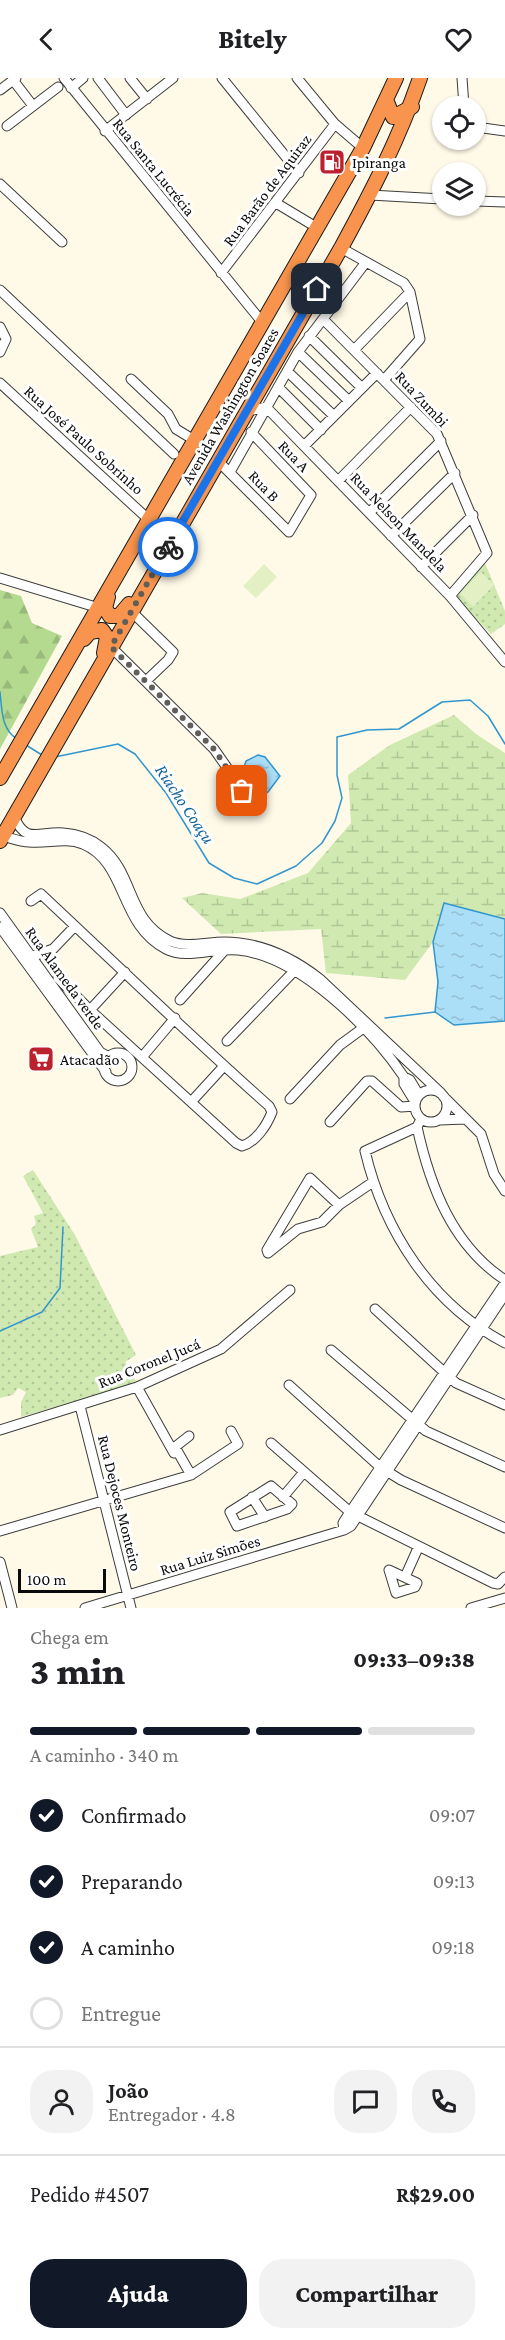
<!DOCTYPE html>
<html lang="pt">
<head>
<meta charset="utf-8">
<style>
	body { margin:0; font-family:"Crimson Pro",serif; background:#f2f2f2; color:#202124; height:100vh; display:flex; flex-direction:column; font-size:22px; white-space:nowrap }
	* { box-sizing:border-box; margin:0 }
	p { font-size:20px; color:#757577 }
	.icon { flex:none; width:33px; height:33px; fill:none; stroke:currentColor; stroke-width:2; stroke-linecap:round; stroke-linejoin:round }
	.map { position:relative; height:1530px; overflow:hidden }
	.side { display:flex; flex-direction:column; background:#fff; flex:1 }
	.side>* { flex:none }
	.buttons { position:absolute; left:432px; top:18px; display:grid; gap:12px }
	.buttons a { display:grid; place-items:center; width:54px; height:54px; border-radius:50%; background:#fff; box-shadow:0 2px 4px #0004; font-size:30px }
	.scale { position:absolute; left:18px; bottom:15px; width:88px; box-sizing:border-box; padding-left:6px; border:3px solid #0a0a0a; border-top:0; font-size:16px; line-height:21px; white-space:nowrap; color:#0a0a0a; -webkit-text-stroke:4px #fff; paint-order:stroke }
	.pin { position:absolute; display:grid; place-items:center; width:51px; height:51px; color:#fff; margin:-26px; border-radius:12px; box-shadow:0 3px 9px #0006 }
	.courier { position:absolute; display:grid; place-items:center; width:60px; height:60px; margin:-30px; border:4px solid #1a73e8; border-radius:50%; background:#fff; color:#222; box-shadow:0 2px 8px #0007 }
	.summary em { font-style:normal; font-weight:800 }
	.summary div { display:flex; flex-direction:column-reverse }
	.summary { display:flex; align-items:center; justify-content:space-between; height:102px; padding:0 30px }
	h1 { font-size:39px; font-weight:800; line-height:45px }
	.bar { display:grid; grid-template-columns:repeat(4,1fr); gap:9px 6px; align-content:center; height:72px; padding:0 30px }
	.bar i { height:8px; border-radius:4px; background:#e0e0e0 }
	.bar .selected { background:#111827 }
	.bar p { grid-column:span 4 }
	.line { display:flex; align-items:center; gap:15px; padding:0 30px; border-top:2px solid #e0e0e0 }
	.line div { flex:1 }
	.round { display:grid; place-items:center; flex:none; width:63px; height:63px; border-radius:24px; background:#f2f2f2 }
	ol { padding:0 30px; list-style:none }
	li { display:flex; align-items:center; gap:18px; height:66px }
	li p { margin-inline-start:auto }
	li .icon { padding:6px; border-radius:50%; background:#111827; color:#fff; stroke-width:4 }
	li:last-child { color:#757577 }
	li i { width:33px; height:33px; border:3px solid #e0e0e0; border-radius:50% }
	.button { display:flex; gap:12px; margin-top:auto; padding:12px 30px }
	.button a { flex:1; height:69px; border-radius:24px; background:#111827; color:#fff; font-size:24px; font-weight:800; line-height:69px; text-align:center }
	.button a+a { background:#f2f2f2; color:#202124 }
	header { display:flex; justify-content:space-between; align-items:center; height:78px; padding:0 30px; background:#fff; font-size:27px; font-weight:800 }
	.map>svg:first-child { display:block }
</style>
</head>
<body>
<header><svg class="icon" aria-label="back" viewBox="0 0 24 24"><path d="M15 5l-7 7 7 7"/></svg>Bitely<svg class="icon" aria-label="heart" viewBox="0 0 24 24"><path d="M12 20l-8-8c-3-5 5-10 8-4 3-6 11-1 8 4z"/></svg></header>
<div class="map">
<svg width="505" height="1530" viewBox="0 0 505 1530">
	<defs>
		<pattern id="grass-dots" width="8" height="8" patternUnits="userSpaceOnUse" patternTransform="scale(1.5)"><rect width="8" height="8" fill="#d0e9b1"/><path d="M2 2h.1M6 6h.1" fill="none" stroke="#b1c697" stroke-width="1.8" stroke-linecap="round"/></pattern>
		<pattern id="forest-firs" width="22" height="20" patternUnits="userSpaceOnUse" patternTransform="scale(1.5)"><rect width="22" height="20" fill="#b4da90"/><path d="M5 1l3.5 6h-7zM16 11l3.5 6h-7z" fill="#99ba7b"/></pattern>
		<pattern id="wetland-marsh" width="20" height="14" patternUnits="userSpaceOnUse" patternTransform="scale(1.5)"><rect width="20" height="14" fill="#d0e9b1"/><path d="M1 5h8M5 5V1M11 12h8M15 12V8" fill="none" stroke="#b1c697"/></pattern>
		<pattern id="water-ripples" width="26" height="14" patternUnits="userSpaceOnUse" patternTransform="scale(1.5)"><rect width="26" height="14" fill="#abdef7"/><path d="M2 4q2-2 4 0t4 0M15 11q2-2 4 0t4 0" fill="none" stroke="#92bdd2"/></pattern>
	</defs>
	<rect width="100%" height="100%" fill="#fff9e7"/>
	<!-- grass -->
	<path fill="url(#grass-dots)" d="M485 485 505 533V546L491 556 454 518Z
		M33 1092 75 1157 136 1277 125 1284 137 1305 21 1339V1324L26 1314 18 1310 13 1317 0 1320V1178L38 1169 31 1151 36 1146 34 1138 43 1135 23 1098Z"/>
	<!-- forest -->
	<path fill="url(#forest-firs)" d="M0 512 21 518 32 545 62 558 0 671Z"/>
	<!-- wetland -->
	<path fill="url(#wetland-marsh)" d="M454 637 476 656 505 675V841L444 825 433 864 405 902 326 895 321 851 221 856 182 820 202 815 240 821 308 795 351 745 348 697 390 667Z"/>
	<!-- pitch -->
	<path fill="#e2f0c3" d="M264 486 277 499 256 520 243 508Z
		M481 494 494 507 473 529 460 515Z"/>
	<!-- water -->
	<path fill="url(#water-ripples)" stroke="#3196cf" stroke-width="1.5" d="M258 677 265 679 280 698 268 714 260 719 243 692 246 683Z
		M444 825 505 841V943L454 947 435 934 438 904 433 864Z"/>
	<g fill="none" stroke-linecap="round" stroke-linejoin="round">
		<!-- stream -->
		<path stroke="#3196cf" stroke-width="1.5" d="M0 614C2 631 1 651 17 661
			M26 667 42 677
			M55 679 118 666 135 676 166 715 209 785 234 800 257 806 296 788 322 765 335 743 342 720 337 697V659L367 652 399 651 442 624 470 622 488 638 505 666
			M385 940 435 934
			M0 1253 42 1234 60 1210 63 1149"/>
		<defs>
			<path id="minor" d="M64 0 262 244
				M98 0 126 37
				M130 0 147 21
				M222 0 299 95
				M297 0 335 46 363 70
				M462 0 464 28
				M13 2 33 28
				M71 10 83 0
				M0 12 16 0
				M7 48 58 9
				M476 49 505 53
				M105 53 173 0
				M0 106 62 164
				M370 117 442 121
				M476 123 505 124
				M276 125 316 149
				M341 170 404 205 410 214 420 261 384 302
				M221 195 335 46
				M0 212 174 376
				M323 241 437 356 487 475 450 518
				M0 249 6 261 0 274
				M309 258 362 310
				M354 272 410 214
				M298 274 349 323
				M287 293 334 338
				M131 301 168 336 176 351 194 362
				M0 305 148 441
				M278 309 321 352
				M249 328 253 332 266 329 450 518 505 584
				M304 368 377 295
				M218 383 289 454 311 417 251 354
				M230 394 298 274 366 184
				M338 403 411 329
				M369 435 441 363
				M391 458 455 395
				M421 489 473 437
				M0 500 99 530
				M131 533 173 574 168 582 146 603
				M111 569 214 671 256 731
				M14 738C25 767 40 753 63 755 77 756 91 761 101 769 135 795 126 842 170 863 186 870 207 864 224 864 260 864 292 879 320 901L441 1015
				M3 758C11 760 20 764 29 764 48 766 64 759 83 766 128 785 118 846 166 871 187 882 215 869 238 872 299 878 371 950 404 999V1006L415 1024
				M31 823 41 816C117 887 191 959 269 1028L272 1034C267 1047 256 1064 242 1068L236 1065 90 932 125 894
				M0 835 100 974 109 979
				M0 849 106 994
				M28 880 53 871 75 848
				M58 900 90 932
				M180 922 223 874 225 869
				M227 963 298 889
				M104 989a14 14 0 1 1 28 0a14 14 0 1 1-28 0Z
				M143 978 175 940
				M404 999 410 1002 419 1017
				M415 1028a16 16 0 1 1 32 0a16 16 0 1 1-32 0Z
				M443 1018 481 1056 494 1096 505 1113
				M290 1021 340 967 366 948
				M192 1023 224 988
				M421 1041 417 1049C430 1108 452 1167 505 1202
				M440 1042 465 1041
				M330 1044 367 1003H372L401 1029 415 1028
				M417 1049 365 1073C384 1153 431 1226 505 1265
				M339 1127 310 1100 267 1172 268 1175 298 1151 322 1144 339 1127 373 1104
				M375 1231 456 1305 505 1327
				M331 1272 426 1353 505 1389
				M289 1307 380 1389 401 1402 505 1450
				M137 1309 174 1375
				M80 1328 131 1530
				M0 1352 137 1309 221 1271 290 1212
				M189 1358 175 1369 191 1397 238 1366 231 1353
				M271 1365 350 1434 493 1505 498 1506 505 1499
				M271 1408 292 1426 287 1431 237 1448 230 1434Z
				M252 1419 265 1439
				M283 1419 304 1394
				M344 1452 343 1445 350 1434 505 1205
				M0 1453 191 1397
				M0 1484 12 1530
				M389 1492 417 1505 415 1509 396 1515Z
				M405 1499 418 1470
				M85 1530 344 1452 351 1448 505 1216
				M471 1530 505 1520"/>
			<path id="highway" d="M387 24 393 39 412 29
				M108 519 105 530 110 538H119L129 526
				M84 561 90 554 102 552 107 559 104 575
				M0 700 363 70 396 0
				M0 763 341 170C372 113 399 61 420 0"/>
		</defs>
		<!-- minor casing -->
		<use href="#minor" stroke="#3d3d3d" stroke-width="11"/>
		<!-- highway casing -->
		<use href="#highway" stroke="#1b1b1b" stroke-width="16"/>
		<!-- minor -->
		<use href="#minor" stroke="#fff" stroke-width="9"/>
		<!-- highway -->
		<use href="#highway" stroke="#f8944d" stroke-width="14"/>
	</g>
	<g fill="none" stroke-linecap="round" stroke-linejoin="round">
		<!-- done -->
		<path stroke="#605e57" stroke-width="6" stroke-dasharray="0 10.8" d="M168 469 111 569 214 671 242 713"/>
		<!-- route -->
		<path stroke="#1a73e8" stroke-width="8" d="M168 469 317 211"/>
	</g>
	<!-- icons -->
	<defs>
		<symbol id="fuel-square" viewBox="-11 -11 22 22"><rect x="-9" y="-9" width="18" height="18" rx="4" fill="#bc212e" stroke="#fff"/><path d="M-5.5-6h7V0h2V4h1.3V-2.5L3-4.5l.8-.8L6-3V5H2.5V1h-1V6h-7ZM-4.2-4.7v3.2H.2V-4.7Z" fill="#fff"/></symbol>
		<symbol id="supermarket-square" viewBox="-11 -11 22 22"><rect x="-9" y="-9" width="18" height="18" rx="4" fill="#bc212e" stroke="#fff"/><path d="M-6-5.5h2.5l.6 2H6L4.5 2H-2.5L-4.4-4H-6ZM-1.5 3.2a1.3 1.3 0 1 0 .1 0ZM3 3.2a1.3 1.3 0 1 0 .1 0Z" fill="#fff"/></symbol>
	</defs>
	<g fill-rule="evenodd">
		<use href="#fuel-square" x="317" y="69" width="30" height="30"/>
		<use href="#supermarket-square" x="26" y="966" width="30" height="30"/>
	</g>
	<g text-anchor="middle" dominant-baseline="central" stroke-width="6" stroke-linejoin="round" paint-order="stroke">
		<!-- poi labels -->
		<g font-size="16" fill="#0a0a0a" stroke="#fff" text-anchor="start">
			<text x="352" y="84">Ipiranga</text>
			<text x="60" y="981">Atacadão</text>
		</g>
		<!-- street labels -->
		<g font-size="16" fill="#0a0a0a" stroke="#fff">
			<text transform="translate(154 89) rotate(51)">Rua Santa Lucrécia</text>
			<text transform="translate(267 112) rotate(-53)">Rua Barão de Aquiraz</text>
			<text transform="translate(422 321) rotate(47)">Rua Zumbi</text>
			<text transform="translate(230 328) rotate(-60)">Avenida Washington Soares</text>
			<text transform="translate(84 362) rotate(42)">Rua José Paulo Sobrinho</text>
			<text transform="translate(294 378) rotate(46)">Rua A</text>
			<text transform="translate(264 408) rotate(46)">Rua B</text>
			<text transform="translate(399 444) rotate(46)">Rua Nelson Mandela</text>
			<text transform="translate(65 900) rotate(54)">Rua Alameda verde</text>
			<text transform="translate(149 1285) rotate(-22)">Rua Coronel Jucá</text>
			<text transform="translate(120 1425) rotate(76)">Rua Dejoces Monteiro</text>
			<text transform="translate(210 1477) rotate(-17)">Rua Luiz Simões</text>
		</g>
		<!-- water labels -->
		<g font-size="18" font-style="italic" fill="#13669d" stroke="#fff">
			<text transform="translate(185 726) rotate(56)">Riacho Coaçu</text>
		</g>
	</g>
</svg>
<div class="buttons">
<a><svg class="icon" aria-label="locate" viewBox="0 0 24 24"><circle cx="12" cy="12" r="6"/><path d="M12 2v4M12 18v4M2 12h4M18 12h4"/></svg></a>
<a><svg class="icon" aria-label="layers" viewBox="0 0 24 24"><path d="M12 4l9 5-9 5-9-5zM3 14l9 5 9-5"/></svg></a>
</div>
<div class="scale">100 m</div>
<div class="pin" style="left:242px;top:713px;background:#ea580c"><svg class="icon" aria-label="bag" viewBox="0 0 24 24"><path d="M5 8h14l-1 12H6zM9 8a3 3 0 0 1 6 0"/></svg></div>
<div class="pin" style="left:317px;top:211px;background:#1f2937"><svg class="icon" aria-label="home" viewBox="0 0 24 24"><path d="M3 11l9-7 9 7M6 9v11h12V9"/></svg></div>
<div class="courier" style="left:168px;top:469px"><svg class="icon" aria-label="bike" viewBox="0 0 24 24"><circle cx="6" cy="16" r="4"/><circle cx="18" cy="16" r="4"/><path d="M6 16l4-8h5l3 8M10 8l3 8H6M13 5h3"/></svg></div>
</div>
<section class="side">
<div class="summary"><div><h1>3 min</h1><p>Chega em</p></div><em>09:33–09:38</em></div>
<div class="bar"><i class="selected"></i><i class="selected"></i><i class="selected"></i><i></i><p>A caminho · 340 m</p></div>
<ol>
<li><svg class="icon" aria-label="check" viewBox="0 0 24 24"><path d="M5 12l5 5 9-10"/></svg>Confirmado<p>09:07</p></li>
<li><svg class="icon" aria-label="check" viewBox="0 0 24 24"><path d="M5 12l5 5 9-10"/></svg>Preparando<p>09:13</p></li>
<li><svg class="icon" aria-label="check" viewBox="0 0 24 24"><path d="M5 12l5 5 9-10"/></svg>A caminho<p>09:18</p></li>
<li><i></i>Entregue</li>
</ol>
<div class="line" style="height:108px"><a class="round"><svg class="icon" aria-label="person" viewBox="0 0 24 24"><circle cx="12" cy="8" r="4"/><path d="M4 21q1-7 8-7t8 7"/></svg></a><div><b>João</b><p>Entregador · 4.8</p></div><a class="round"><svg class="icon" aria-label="chat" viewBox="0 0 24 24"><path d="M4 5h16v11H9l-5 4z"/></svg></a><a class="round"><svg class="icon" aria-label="phone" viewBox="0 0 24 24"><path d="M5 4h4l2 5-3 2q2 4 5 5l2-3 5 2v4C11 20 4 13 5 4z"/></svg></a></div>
<div class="line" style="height:78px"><div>Pedido #4507</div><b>R$29.00</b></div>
<div class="button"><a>Ajuda</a><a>Compartilhar</a></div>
</section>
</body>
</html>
